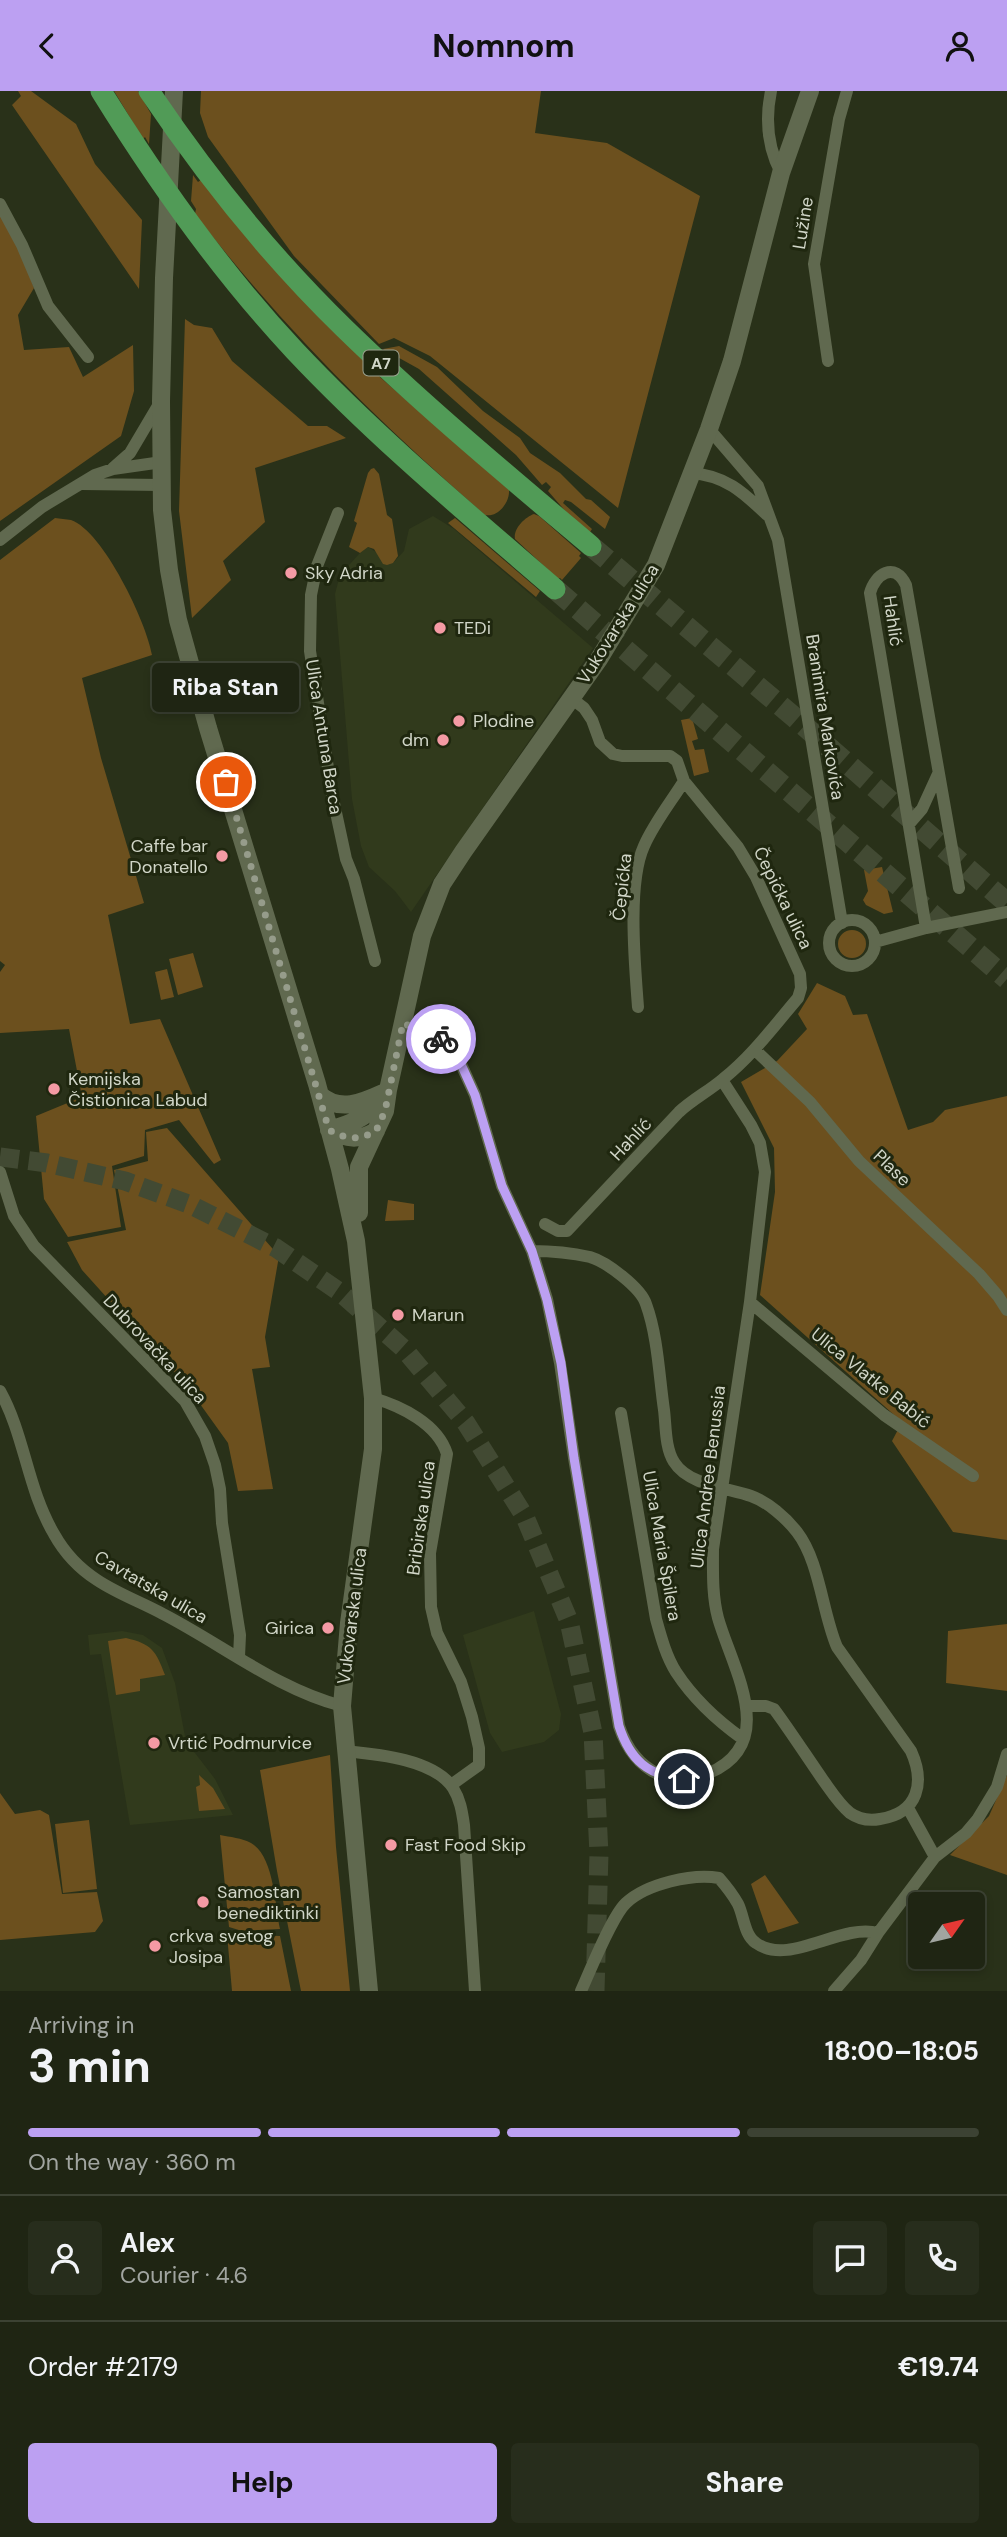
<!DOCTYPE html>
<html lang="en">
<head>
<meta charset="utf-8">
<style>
	body { margin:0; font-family:"DM Sans",sans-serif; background:#272d1c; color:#f1f3f6; height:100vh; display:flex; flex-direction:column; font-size:26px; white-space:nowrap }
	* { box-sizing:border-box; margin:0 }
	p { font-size:23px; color:#a1a5a0 }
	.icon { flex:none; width:38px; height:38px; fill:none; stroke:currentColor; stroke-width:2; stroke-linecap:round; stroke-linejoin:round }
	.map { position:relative; height:1900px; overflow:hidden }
	.panel { display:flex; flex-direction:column; background:#1f2513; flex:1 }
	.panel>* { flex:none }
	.needle { width:46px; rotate:56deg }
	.controls { position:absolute; left:908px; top:1801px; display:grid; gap:14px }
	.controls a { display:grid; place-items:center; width:77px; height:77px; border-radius:7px; background:#1f2513; box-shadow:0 4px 10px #0003,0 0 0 2px #3c4233; font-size:35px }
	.pin { position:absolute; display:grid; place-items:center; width:60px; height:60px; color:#fff; margin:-30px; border:4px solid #fff; border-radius:50%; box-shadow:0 2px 7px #0007 }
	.courier { position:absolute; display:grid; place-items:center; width:70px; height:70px; margin:-35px; border:5px solid #bca0f2; border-radius:50%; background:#fff; color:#222; box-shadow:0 2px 9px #0007 }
	.bubble { position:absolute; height:49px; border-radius:7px; background:#1f2513; box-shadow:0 4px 10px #0003,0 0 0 2px #3c4233; font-size:23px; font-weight:700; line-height:49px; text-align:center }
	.overview em { font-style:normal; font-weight:700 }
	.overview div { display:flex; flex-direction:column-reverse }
	.overview { display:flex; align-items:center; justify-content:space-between; height:119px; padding:0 28px }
	h1 { font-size:46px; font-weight:700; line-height:52px }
	.bar { display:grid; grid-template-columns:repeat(4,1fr); gap:10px 7px; align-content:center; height:84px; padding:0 28px }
	.bar i { height:9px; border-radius:5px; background:#3c4233 }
	.bar .selected { background:#bca0f2 }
	.bar p { grid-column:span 4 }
	.line { display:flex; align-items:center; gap:18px; padding:0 28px; border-top:2px solid #3c4233 }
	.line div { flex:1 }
	.round { display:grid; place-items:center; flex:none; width:74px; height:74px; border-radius:7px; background:#272d1c }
	.button { display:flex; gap:14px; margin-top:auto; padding:14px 28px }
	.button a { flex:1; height:80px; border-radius:7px; background:#bca0f2; color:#111; font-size:28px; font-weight:700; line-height:80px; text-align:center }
	.button a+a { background:#272d1c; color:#f1f3f6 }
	header { display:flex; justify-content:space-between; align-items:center; height:91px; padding:0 28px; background:#bca0f2; color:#111; font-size:32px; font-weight:700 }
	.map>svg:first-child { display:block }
</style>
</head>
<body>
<header><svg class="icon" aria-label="back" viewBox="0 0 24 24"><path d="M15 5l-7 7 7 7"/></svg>Nomnom<svg class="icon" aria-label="person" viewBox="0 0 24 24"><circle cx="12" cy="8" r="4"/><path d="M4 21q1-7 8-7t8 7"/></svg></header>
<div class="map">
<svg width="1007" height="1900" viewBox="0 0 1007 1900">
	<rect width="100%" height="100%" fill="#293119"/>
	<!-- built -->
	<path fill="#313a1c" d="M433 425 454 438 593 557 411 821 395 800 369 776 361 755 352 708 335 503 340 484 360 462 368 456 393 472 404 460 409 438Z
		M534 1520 561 1623 559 1639 544 1651 502 1661 490 1642 463 1544Z
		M122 1540 143 1544 162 1557 175 1592 187 1656 195 1662 215 1688 233 1724 130 1734 101 1563 90 1564 88 1544Z"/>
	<!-- green -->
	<path fill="#6c501e" d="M18 0H31L76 33 95 73 142 129 139 198 12 14 21 5Z
		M114 0H138L151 23 149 53 145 46 143 48Z
		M201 0H541L535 42 607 52 700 105 618 417 430 265 394 247 379 253 294 165 208 46 200 22Z
		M193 84 198 91 202 88 350 256 381 287 509 399C510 411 498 427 485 424 379 332 280 234 195 123L196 118 191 110Z
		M0 121 19 155 34 197 18 224 24 259 69 256 83 286 133 254 134 300 121 345 0 430Z
		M185 228 194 234 212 237 232 270 308 335H327L346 347 255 377 265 431 223 470 231 489 192 527 179 420Z
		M399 255 437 276 483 320 520 347 530 362 560 382 586 408 591 409 610 426 605 438 571 411 565 409 563 412 592 438 590 441 567 422 548 400 551 396 546 391 542 394 516 364 419 278 383 258Z
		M374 377 379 383 387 424 392 428 398 465 393 472 387 474 383 473 374 458 368 456 360 462 349 456 357 432 354 430 368 382 371 378Z
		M534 423 539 425 581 462 579 465 581 467 562 489 560 487 558 488 515 448C513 438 525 426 534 423Z
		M55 427C60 428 66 428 71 429 103 440 147 532 152 564L82 587 101 667 144 812 108 824 130 933 160 928 221 1069 214 1073 179 1029 145 1039 144 1065 112 1075 121 1136 68 1146 44 1108 36 1025 82 1006 69 938 0 942V881L5 874 0 870V469Z
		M455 427 540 500 536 506 448 432Z
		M692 627 698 648 692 650 695 659 704 658 709 681 694 685 681 629Z
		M882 776 893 821 884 823 866 814 863 809 868 800 864 779Z
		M838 853a14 14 0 1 1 28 0a14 14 0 1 1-28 0Z
		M193 862 203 896 178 904 169 868Z
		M167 878 174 906 161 909 155 881Z
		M817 892 845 905 853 924 867 923 908 1039 933 1031 945 1019 1007 1005V1449L953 1441 892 1350 902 1331 760 1204 775 1101 774 1057 741 991 777 970 807 938 798 923Z
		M167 1037 279 1165 265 1246 270 1276 252 1278 273 1398 238 1400 228 1352 190 1299 82 1179 67 1151 126 1139 114 1079 148 1070 146 1041Z
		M388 1109 414 1113V1129L385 1130Z
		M1007 1533V1600L946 1592 948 1540Z
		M126 1547C152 1553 156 1560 165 1584L140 1588V1600L116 1604 108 1550Z
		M330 1664 336 1756 350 1900H301L277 1780 260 1679Z
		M199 1684 213 1697 225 1718 199 1720 196 1696 200 1694Z
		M1007 1684V1784L950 1764 989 1725Z
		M0 1702 15 1723 40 1719 49 1724 62 1803 97 1801 103 1830 95 1841 0 1849Z
		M89 1729 97 1798 63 1802 55 1733Z
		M220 1744C230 1746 242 1747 251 1752 274 1765 275 1814 280 1838L242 1840 229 1836Z
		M765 1784 799 1832 768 1842 751 1793Z
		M227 1843 280 1845 291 1900H232Z"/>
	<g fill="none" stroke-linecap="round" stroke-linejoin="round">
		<!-- primary-tunnel -->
		<path stroke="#424a33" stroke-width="19" stroke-dasharray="19 10" stroke-linecap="butt" d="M0 1066 47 1072 125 1090 191 1114 276 1157 341 1202 404 1258 466 1332 525 1426 569 1530 593 1642 599 1763 595 1900"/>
		<!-- highway-tunnel -->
		<path stroke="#424a33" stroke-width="21" stroke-dasharray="21 10" stroke-linecap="butt" d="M591 455 794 626 1007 812
			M555 498 1007 888"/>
		<!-- street -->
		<path stroke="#60694f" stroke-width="12" d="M771 0C765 29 767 55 781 82
			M0 113 22 154 48 215 88 266
			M828 270 814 173 839 28 847 0
			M709 338 758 395 778 449 842 832
			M113 377 130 362 159 313
			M690 382C725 384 743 401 767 424
			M82 393 162 394
			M338 422 317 475 311 504 310 560 332 703 346 768 354 788 375 870
			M0 449 42 416 95 384 113 378 162 371
			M909 733 922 718 938 683
			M829 852a23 23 0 1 1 46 0a23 23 0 1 1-46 0Z
			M926 837 870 502C875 483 895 470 906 494L959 797
			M875 851 926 837 1007 821
			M638 916C635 875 627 792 644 755 654 732 671 711 684 690
			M403 932 440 947 453 959 460 971 475 1004 502 1095 532 1160 547 1208 560 1272 574 1367 619 1635C626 1656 637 1673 658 1683 675 1690 692 1689 709 1682 780 1652 732 1577 718 1527 712 1504 713 1481 713 1458L750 1211 765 1081 760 1052 751 1034 722 989
			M755 959 810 1011 859 1070 979 1183 998 1205 1007 1219
			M0 1081 14 1125 34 1155 185 1310 205 1345 215 1374 220 1398 222 1432 240 1544 239 1566
			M545 1133 558 1140H567L679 1021C693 1008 709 1000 723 988 752 965 774 935 798 907L801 897 800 883 756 786 738 756 684 690 677 670 670 665H622L613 663 600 651 592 629 584 617 571 607
			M532 1160C551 1160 572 1162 590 1166 607 1171 641 1197 646 1213 658 1246 659 1285 664 1319 666 1335 665 1357 674 1371 688 1394 728 1397 751 1405 768 1411 786 1427 797 1441 820 1471 822 1521 837 1556L911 1660C925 1691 919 1722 880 1728 869 1730 860 1729 850 1722 839 1713 831 1700 823 1689 807 1666 791 1641 774 1618L766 1615H748
			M750 1211 884 1324 973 1385
			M0 1300C25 1345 27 1397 54 1443 64 1461 80 1478 97 1489 118 1503 141 1511 163 1523 223 1554 277 1598 342 1615
			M373 1307C401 1315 438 1333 447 1363L430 1462 431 1516 437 1542 461 1591 472 1626 479 1657V1674L451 1694
			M621 1322 656 1528C661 1546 666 1565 676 1581 693 1607 719 1631 743 1648
			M345 1660C376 1663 434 1668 453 1697 460 1708 462 1720 464 1734L475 1900
			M908 1717 935 1766
			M581 1900C590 1880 612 1825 626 1812 646 1793 693 1782 719 1787 726 1795 733 1804 738 1813 744 1825 744 1844 756 1852 789 1876 840 1832 878 1842
			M834 1900 861 1869 878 1842 935 1766 966 1742 977 1729 997 1696 1007 1663"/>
		<!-- secondary -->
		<path stroke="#60694f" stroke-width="18" d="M174 0 164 187 161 310 162 419 169 479 178 529 208 637 317 993 340 1078 356 1150 373 1307V1358L349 1532 342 1615 369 1900
			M320 1004C340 1022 363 1011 385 1001
			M329 1039C354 1032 371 1025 386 1002
			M329 1039C347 1048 358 1050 376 1040
			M359 1122V1076L385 1020 388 999 422 845 442 793 463 761 599 568 656 474 709 338 732 270 781 82 810 0"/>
		<!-- highway -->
		<path stroke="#519b57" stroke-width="21" d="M101 0C158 92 221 181 295 260 376 346 466 421 555 498
			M149 0C206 85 271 166 344 237 423 314 507 384 591 455"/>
	</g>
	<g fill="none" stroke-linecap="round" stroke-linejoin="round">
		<!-- done -->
		<path stroke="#969c8b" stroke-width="7" stroke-dasharray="0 12.6" d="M226 691 329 1039C346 1048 358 1050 376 1040L385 1020 403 932 441 948"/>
		<!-- route -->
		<path stroke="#bca0f2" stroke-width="9" d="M441 948 453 959 460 971 475 1004 502 1095 532 1160 547 1209 561 1272 574 1367 619 1635C630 1669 648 1685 684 1688"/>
	</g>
	<!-- markers -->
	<g fill="#f49aa4" stroke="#1f270f" stroke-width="2.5">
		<circle cx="291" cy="482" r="7"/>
		<circle cx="440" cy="537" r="7"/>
		<circle cx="459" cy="630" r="7"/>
		<circle cx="443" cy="649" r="7"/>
		<circle cx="222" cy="765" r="7"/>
		<circle cx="54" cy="998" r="7"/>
		<circle cx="398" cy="1224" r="7"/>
		<circle cx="328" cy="1537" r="7"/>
		<circle cx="154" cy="1652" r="7"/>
		<circle cx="391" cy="1754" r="7"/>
		<circle cx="203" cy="1811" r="7"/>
		<circle cx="155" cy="1855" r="7"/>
	</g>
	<g text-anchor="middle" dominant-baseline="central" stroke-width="6" stroke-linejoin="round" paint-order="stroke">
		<!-- shield labels -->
		<rect fill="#1f270f" stroke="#9ca290" stroke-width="2" x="363.5" y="259.5" width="35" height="25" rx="5"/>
		<g font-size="16" font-weight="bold" fill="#d1d6c8">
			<text x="381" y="272">A7</text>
		</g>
		<!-- street labels -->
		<g font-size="18" fill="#d1d6c8" stroke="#1f270f">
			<text transform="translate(803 132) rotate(-81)">Lužine</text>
			<text transform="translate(893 530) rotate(82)">Hahlić</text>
			<text transform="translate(618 533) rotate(-58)">Vukovarska ulica</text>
			<text transform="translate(825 626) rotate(81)">Branimira Markovića</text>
			<text transform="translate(324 646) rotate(81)">Ulica Antuna Barca</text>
			<text transform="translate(622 796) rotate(-84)">Čepićka</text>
			<text transform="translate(783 807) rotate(64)">Čepićka ulica</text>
			<text transform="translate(631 1048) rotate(-47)">Hahlić</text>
			<text transform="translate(892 1077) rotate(44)">Plase</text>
			<text transform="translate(155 1258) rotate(47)">Dubrovačka ulica</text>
			<text transform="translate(871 1287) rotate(39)">Ulica Vlatke Babić</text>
			<text transform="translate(708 1386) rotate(-83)">Ulica Andree Benussia</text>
			<text transform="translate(421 1427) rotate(-82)">Bribirska ulica</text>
			<text transform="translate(662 1455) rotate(80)">Ulica Maria Špilera</text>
			<text transform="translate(151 1496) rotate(30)">Cavtatska ulica</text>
			<text transform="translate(352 1525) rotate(-83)">Vukovarska ulica</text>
		</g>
		<!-- poi labels -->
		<g font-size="18" fill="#d1d6c8" stroke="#1f270f" text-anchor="start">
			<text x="305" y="482">Sky Adria</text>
			<text x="454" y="537">TEDi</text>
			<text x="473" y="630">Plodine</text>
			<text x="429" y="649" text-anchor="end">dm</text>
			<text x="208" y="755" text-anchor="end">Caffe bar<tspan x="208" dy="21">Donatello</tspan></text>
			<text x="68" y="988">Kemijska<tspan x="68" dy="21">Čistionica Labud</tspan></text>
			<text x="412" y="1224">Marun</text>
			<text x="314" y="1537" text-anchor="end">Girica</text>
			<text x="168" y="1652">Vrtić Podmurvice</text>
			<text x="405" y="1754">Fast Food Skip</text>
			<text x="217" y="1801">Samostan<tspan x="217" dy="21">benediktinki</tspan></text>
			<text x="169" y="1845">crkva svetog<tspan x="169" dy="21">Josipa</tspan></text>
		</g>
	</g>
</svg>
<div class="controls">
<a><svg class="needle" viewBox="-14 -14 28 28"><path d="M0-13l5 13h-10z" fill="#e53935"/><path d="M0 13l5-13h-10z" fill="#a1a5a0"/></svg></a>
</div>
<div class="pin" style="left:226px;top:691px;background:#ea580c"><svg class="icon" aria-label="bag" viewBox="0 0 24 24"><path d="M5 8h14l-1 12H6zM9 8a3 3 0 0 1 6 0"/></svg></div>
<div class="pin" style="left:684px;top:1688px;background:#1f2937"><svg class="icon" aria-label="home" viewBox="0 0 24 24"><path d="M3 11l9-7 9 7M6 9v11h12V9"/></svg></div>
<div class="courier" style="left:441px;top:948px"><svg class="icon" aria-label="bike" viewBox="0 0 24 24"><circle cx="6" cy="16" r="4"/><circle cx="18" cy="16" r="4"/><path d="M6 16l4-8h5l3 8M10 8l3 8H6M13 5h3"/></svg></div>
<div class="bubble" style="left:152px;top:572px;width:147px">Riba Stan</div>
</div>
<section class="panel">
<div class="overview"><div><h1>3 min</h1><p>Arriving in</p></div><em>18:00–18:05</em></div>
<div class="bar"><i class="selected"></i><i class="selected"></i><i class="selected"></i><i></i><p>On the way · 360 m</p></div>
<div class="line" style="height:126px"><a class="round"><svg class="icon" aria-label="person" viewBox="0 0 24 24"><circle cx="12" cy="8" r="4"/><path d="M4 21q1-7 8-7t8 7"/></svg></a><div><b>Alex</b><p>Courier · 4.6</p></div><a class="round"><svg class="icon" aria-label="chat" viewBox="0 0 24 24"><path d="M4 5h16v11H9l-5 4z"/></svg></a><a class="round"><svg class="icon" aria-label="phone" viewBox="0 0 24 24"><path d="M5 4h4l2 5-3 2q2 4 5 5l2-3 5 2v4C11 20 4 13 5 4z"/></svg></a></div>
<div class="line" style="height:91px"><div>Order #2179</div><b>€19.74</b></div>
<div class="button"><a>Help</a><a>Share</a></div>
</section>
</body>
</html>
